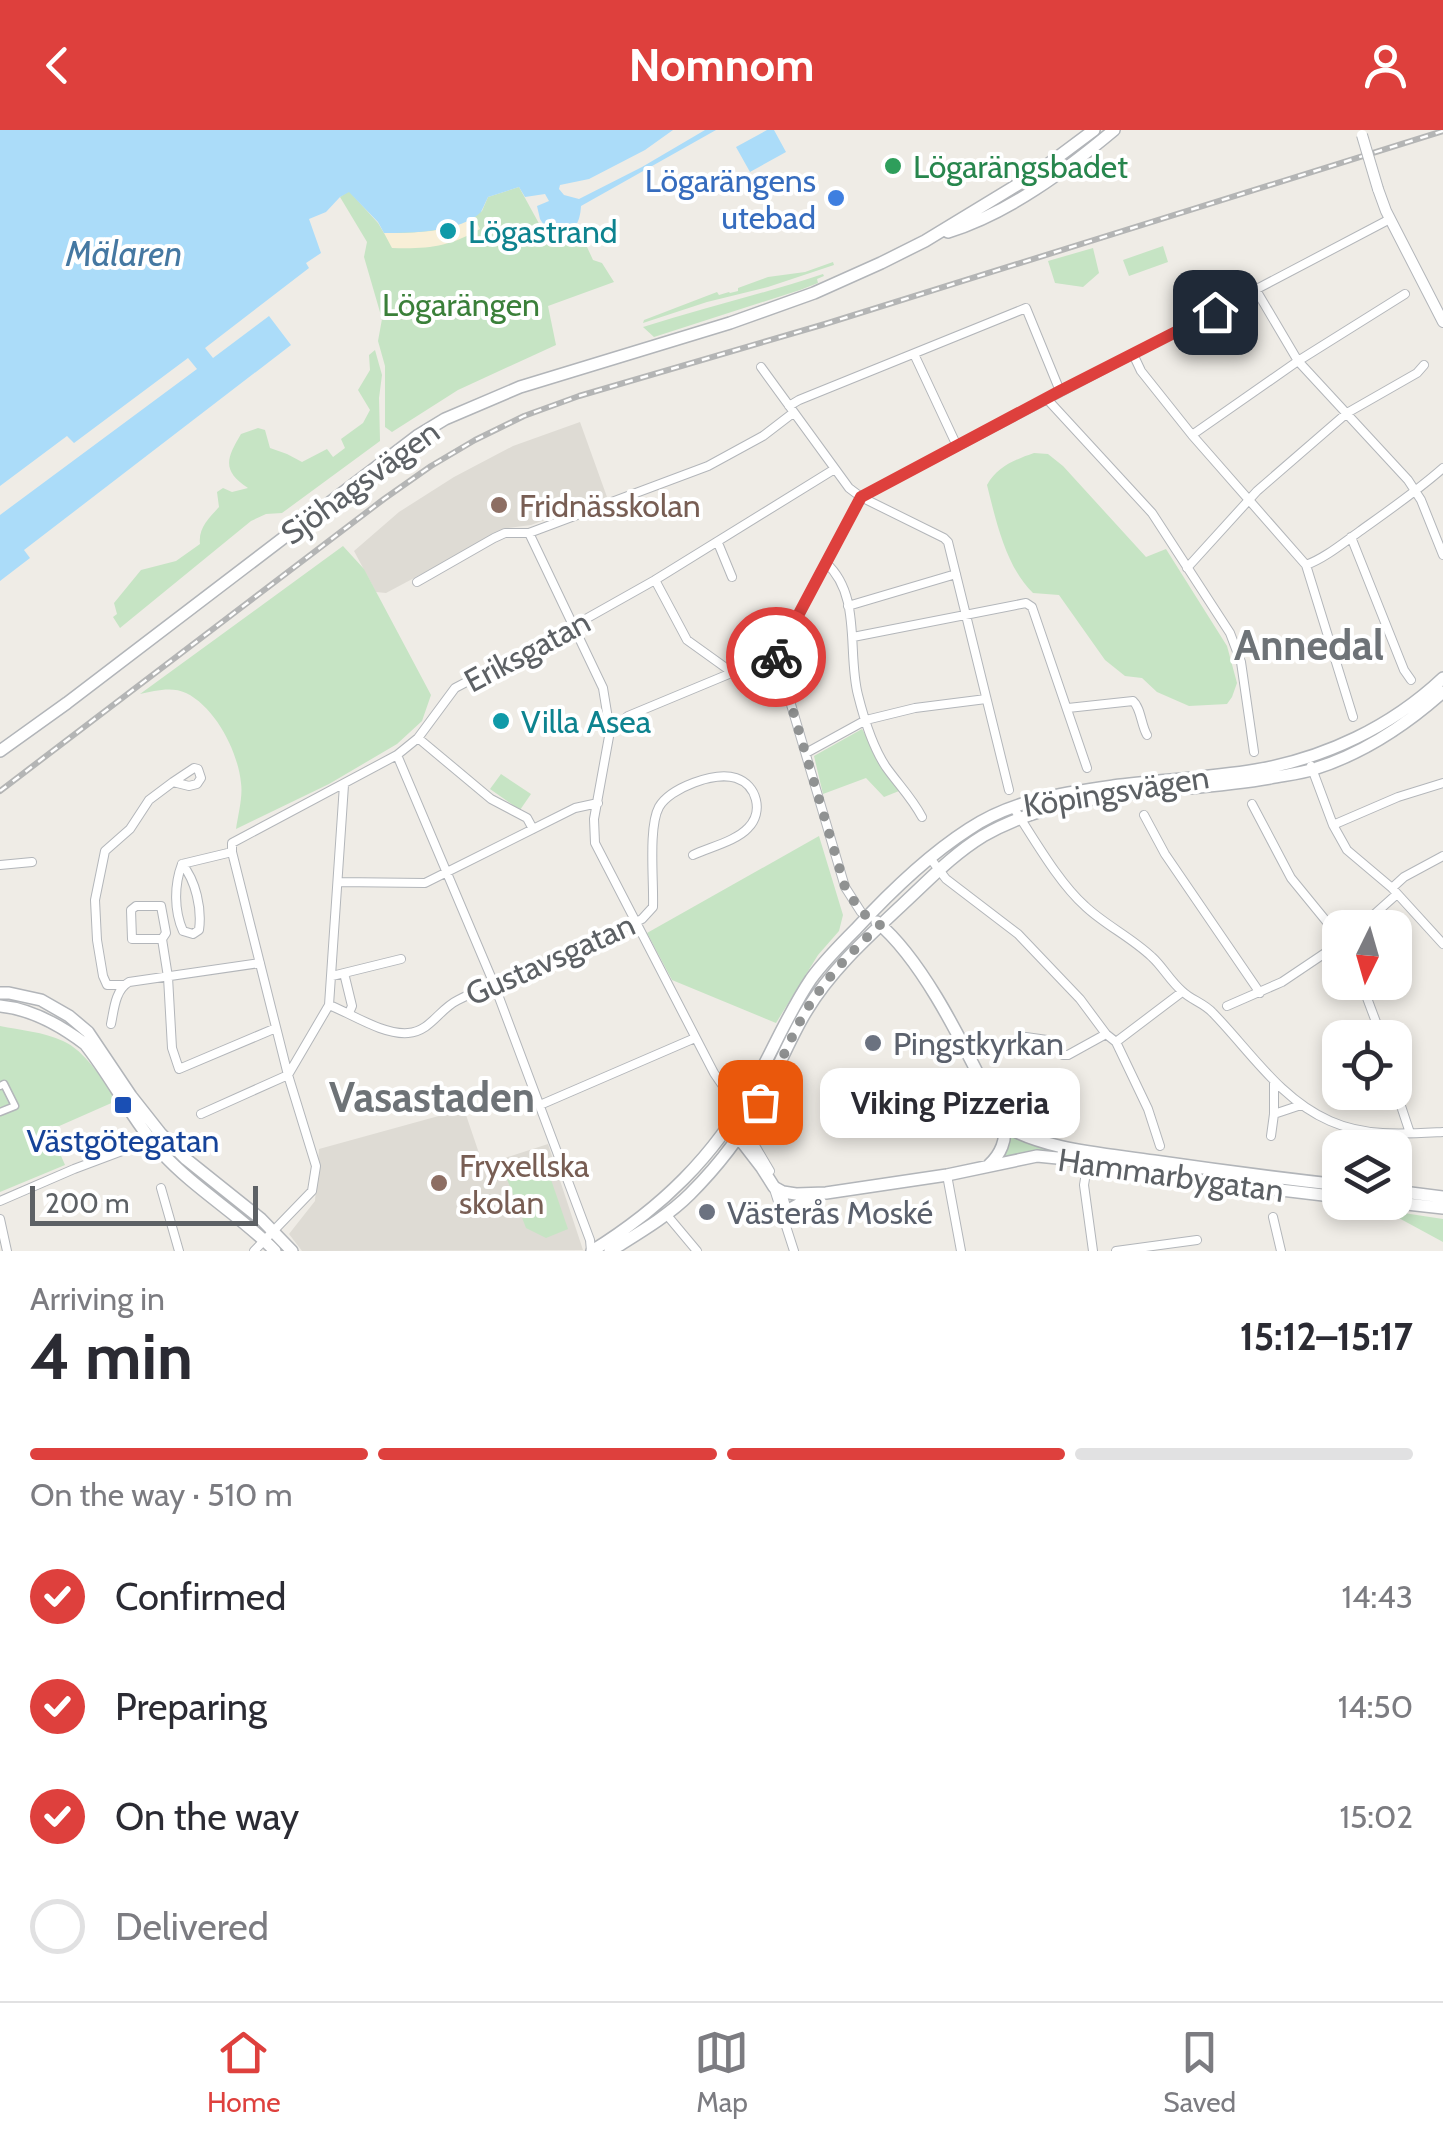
<!DOCTYPE html>
<html lang="en">
<head>
<meta charset="utf-8">
<style>
	body { margin:0; font-family:Cabin,sans-serif; background:#f2f2f3; color:#2b2b33; height:100vh; display:flex; flex-direction:column; font-size:38px; white-space:nowrap }
	* { box-sizing:border-box; margin:0 }
	p { font-size:32px; color:#7c7c81 }
	.icon { flex:none; width:55px; height:55px; fill:none; stroke:currentColor; stroke-width:2; stroke-linecap:round; stroke-linejoin:round }
	.map { position:relative; height:1121px; overflow:hidden }
	.details { display:flex; flex-direction:column; background:#fff; flex:1 }
	.details>* { flex:none }
	.needle { width:65px; rotate:185deg }
	.controls { position:absolute; left:1322px; top:780px; display:grid; gap:20px }
	.controls a { display:grid; place-items:center; width:90px; height:90px; border-radius:20px; background:#fff; box-shadow:0 5px 15px #0003; font-size:50px }
	.scale { position:absolute; left:30px; bottom:25px; width:228px; box-sizing:border-box; padding-left:10px; border:5px solid #5d6165; border-top:0; font-size:28px; line-height:35px; white-space:nowrap; color:#5d6165; -webkit-text-stroke:8px #fff; paint-order:stroke }
	.pin { position:absolute; display:grid; place-items:center; width:85px; height:85px; color:#fff; margin:-42px; border-radius:20px; box-shadow:0 5px 15px #0006 }
	.courier { position:absolute; display:grid; place-items:center; width:100px; height:100px; margin:-50px; border:8px solid #de403d; border-radius:50%; background:#fff; color:#222; box-shadow:0 2px 12px #0007 }
	.bubble { position:absolute; height:70px; border-radius:20px; background:#fff; box-shadow:0 5px 15px #0003; font-size:32px; font-weight:800; line-height:70px; text-align:center }
	.overview em { font-style:normal; font-weight:800 }
	.overview div { display:flex; flex-direction:column-reverse }
	.overview { display:flex; align-items:center; justify-content:space-between; height:170px; padding:0 30px }
	h1 { font-size:65px; font-weight:800; line-height:75px }
	.bar { display:grid; grid-template-columns:repeat(4,1fr); gap:15px 10px; align-content:center; height:120px; padding:0 30px }
	.bar i { height:12px; border-radius:8px; background:#e1e1e2 }
	.bar .current { background:#de403d }
	.bar p { grid-column:span 4 }
	ol { padding:0 30px; list-style:none }
	li { display:flex; align-items:center; gap:30px; height:110px }
	li p { margin-inline-start:auto }
	li .icon { padding:10px; border-radius:50%; background:#de403d; color:#fff; stroke-width:4 }
	li:last-child { color:#7c7c81 }
	li i { width:55px; height:55px; border:5px solid #e1e1e2; border-radius:50% }
	header { display:flex; justify-content:space-between; align-items:center; height:130px; padding:0 30px; background:#de403d; color:#fff; font-size:45px; font-weight:800 }
	.menu { display:flex; justify-content:space-around; align-items:center; height:140px; border-top:2px solid #e1e1e2; background:#fff; font-size:28px; color:#7c7c81 }
	.menu a { display:grid; justify-items:center; gap:5px }
	.menu .current { color:#de403d }
	.map>svg:first-child { display:block }
</style>
</head>
<body>
<header><svg class="icon" aria-label="back" viewBox="0 0 24 24"><path d="M15 5l-7 7 7 7"/></svg>Nomnom<svg class="icon" aria-label="person" viewBox="0 0 24 24"><circle cx="12" cy="8" r="4"/><path d="M4 21q1-7 8-7t8 7"/></svg></header>
<div class="map">
<svg width="1443" height="1121" viewBox="0 0 1443 1121">
	<rect width="100%" height="100%" fill="#efece6"/>
	<!-- education -->
	<path fill="#dedbd4" d="M580 292 607 367 531 395 508 398 386 463 376 462 354 421 399 382 454 347 513 316Z
		M464 979 483 1035 548 1014 583 1120 302 1121 289 1104 315 1071 319 1019Z"/>
	<!-- green -->
	<path fill="#c6e4c4" d="M519 57 548 110 581 104 593 130 602 133 614 152 548 176 556 215 458 260 392 302 385 297V236L378 211 382 189 364 127 367 112 340 67 349 61 378 93 384 103 464 93 482 81 488 67Z
		M1163 116 1168 132 1129 146 1123 130Z
		M1093 118 1099 143 1083 157 1055 153 1048 131Z
		M833 132 834 135 768 157 707 172 643 193 644 190 717 162 719 165 729 162 730 163 738 161V158L768 147 805 142Z
		M823 144 824 146 817 149 818 153 800 160 654 207 643 197C703 178 763 164 823 144Z
		M375 220 382 245 379 268 380 311 282 383 266 384 251 391 120 498 113 487 117 484 114 473 141 440 176 431 200 414C198 398 209 388 219 377L217 362 223 358 232 362 248 358C222 341 226 329 241 304L258 298 265 300 270 318 287 324 302 332 327 319 333 327 345 318 341 309 363 293 370 280 358 260 370 240 369 225Z
		M1034 323 1048 324 1063 336 1146 427 1166 419 1227 516 1237 553 1232 567 1227 574 1189 576 1157 562 1142 548 1125 546 1105 530 1059 465 1033 463C1006 437 996 391 987 355 997 337 1014 330 1034 323Z
		M343 416 364 439 431 565 422 591 397 614 329 654 236 699C238 685 243 667 241 653 238 621 215 577 186 563 172 556 154 561 140 564Z
		M862 599 899 661 884 667 866 648 823 664 814 626Z
		M501 644 531 664 520 680 490 659Z
		M819 706 843 785 839 801 818 825 776 893 672 850 647 803Z
		M0 896C20 900 44 902 63 911 84 920 105 951 116 971L57 997 58 1002 52 1005 65 1035 0 1062Z
		M1008 1000 1061 1022 1021 1023 1001 1027Z
		M546 1035 568 1099 546 1108 526 1098 507 1049Z
		M1384 1080 1443 1089V1112Z"/>
	<!-- sand -->
	<path fill="#f8efd7" d="M474 86 480 99C449 117 428 119 392 118L384 103C413 103 449 103 474 86Z"/>
	<!-- water -->
	<path fill="#abdcf9" d="M0 0H673L645 20 589 49 560 55 559 59 564 65 579 69 642 37 705 0H716L581 76C580 95 572 108 551 106L540 89 537 76 549 71 545 64 525 67 519 57 488 67C487 69 482 80 481 82 462 102 410 103 384 103L378 92 349 62 340 67 326 82 309 89 321 123 306 133 309 138 205 218 213 228 269 186 291 215 24 420 30 428 0 451V385L197 239 188 228 74 313 67 306 0 356Z
		M767 0H774L786 22 750 42 736 17Z"/>
	<g fill="none" stroke-linecap="round" stroke-linejoin="round">
		<defs>
			<path id="pedestrian" d="M0 956 4 954 15 976 0 982"/>
			<path id="minor" d="M1256 160 1298 231 1408 350 1421 370 1443 425
				M914 224 957 316
				M1133 224 1141 241 1192 305 1306 435 1353 587
				M761 237 849 358 861 367 944 408 948 412 1009 660
				M1047 269 1152 383 1230 503 1241 532 1254 622
				M789 276 799 270 1026 178 1060 261
				M1192 305 1298 231 1405 164
				M529 403 603 558 610 601 594 689 595 713 714 943 731 968 752 984
				M1351 407 1404 540 1411 550
				M718 413 732 447
				M826 433C862 465 847 523 858 565 864 589 872 616 886 637 898 654 912 668 922 687
				M1306 435C1325 428 1343 413 1360 401 1388 381 1417 361 1443 338
				M1187 438 1257 361 1347 283 1417 243 1424 235
				M655 450 687 510 733 543
				M417 452 494 408 505 403H529L708 336 763 306 793 283
				M848 476 956 444
				M853 507 1026 473 1032 477 1087 638
				M775 529 782 544 845 757 861 782 867 787
				M1068 578 1133 571C1141 578 1141 595 1147 605
				M610 601 628 586 741 539 775 529 861 367 1390 89
				M418 608 491 669 527 688 533 699
				M806 623 866 590 915 578 986 569
				M397 625 494 854 590 1110 591 1121
				M1311 636 1333 695 1347 720 1392 758 1443 814
				M1252 674 1291 748 1340 808
				M1013 677C1033 707 1058 752 1085 776 1105 795 1131 807 1152 827 1163 837 1170 851 1182 861 1191 870 1204 873 1213 883 1250 921 1280 969 1330 991 1366 1007 1404 1004 1443 1002
				M1144 685 1165 724 1260 863
				M1333 695 1398 667 1443 653
				M930 728 946 749 1018 804 1080 869 1106 904 1116 912 1148 979 1160 1016
				M182 734C196 751 202 779 199 800L193 804 183 801C174 781 174 755 182 734Z
				M182 734 232 722
				M0 735 32 732
				M338 752 425 753 575 678 598 673
				M1392 758 1404 747 1443 726
				M1359 798 1397 764
				M162 809 166 803 161 776H136L131 780 132 809H162L168 847 172 918 179 939 276 898
				M344 843 352 876 349 883
				M332 846 401 829
				M1361 852 1382 908
				M123 855H107L103 846 97 810 95 770 105 721 130 699 149 670 173 652 189 656 197 654 201 648 198 639 194 638 173 652
				M329 875C352 884 383 905 408 903 431 901 439 879 458 870 518 840 583 820 642 789L653 777C654 752 648 697 659 677 670 658 715 641 736 648 757 655 764 682 748 698 736 711 710 717 693 725
				M1227 876 1282 852 1340 813
				M111 894C114 880 115 860 129 852L260 833
				M1026 907 1047 910 1063 925H1068L1106 904
				M1116 912 1182 862
				M857 947 870 983 978 943
				M1395 958 1410 1003
				M540 975 695 908
				M201 984 288 945 329 875 344 655
				M1274 984 1301 975
				M744 997 770 1041
				M1271 1006 1274 984V951
				M1088 1030 1084 1055 1093 1121
				M947 1045 961 1121
				M161 1058 179 1121
				M774 1059 794 1121
				M782 1062 788 1084 786 1096
				M0 1071 74 1039 138 1015
				M666 1084 697 1121
				M1273 1087 1281 1121
				M0 1089 7 1121
				M254 1121 312 1061 316 1036 288 945 232 722V713L397 625 418 608 455 558 575 495 655 450 833 340
				M1116 1121 1197 1110"/>
			<path id="tertiary" d="M1378 59 1386 81 1443 192"/>
			<path id="secondary" d="M948 102C1009 83 1065 41 1114 0
				M0 621 67 573 417 306 445 289 520 257 730 193 814 163 881 133 925 111 1035 44 1094 0
				M877 792C920 828 957 902 982 952 989 965 999 980 1003 994 1008 1009 1000 1025 989 1035
				M0 863H9L41 870 69 886 88 902 131 966 161 1004 186 1029 261 1089 292 1121
				M0 876C32 879 60 895 85 914 113 949 132 990 162 1023 196 1060 240 1085 275 1121
				M1004 995C1042 1020 1109 1024 1154 1031 1216 1040 1278 1048 1340 1055
				M735 1003 762 1038 774 1057 783 1062 796 1064 826 1063 947 1045 1037 1026 1088 1031 1169 1047 1340 1067
				M1395 1061 1443 1067
				M1389 1072 1443 1078
				M788 1084 792 1078 812 1067
				M592 1121C661 1078 714 1027 753 956 773 920 788 883 811 849 824 831 840 815 856 799 890 762 927 726 969 699 1012 670 1063 663 1113 656 1160 650 1209 648 1256 640 1325 628 1391 597 1443 548
				M610 1121C637 1104 667 1087 690 1064 719 1035 747 998 766 961 780 934 791 906 807 880 832 839 868 807 903 774 929 750 952 725 983 706 1070 656 1174 665 1270 648 1284 645 1300 644 1314 639 1362 624 1406 595 1443 562"/>
		</defs>
		<!-- pedestrian casing -->
		<use href="#pedestrian" stroke="#b3b6ba" stroke-width="9"/>
		<!-- minor casing -->
		<use href="#minor" stroke="#b3b6ba" stroke-width="10"/>
		<!-- tertiary casing -->
		<use href="#tertiary" stroke="#b3b6ba" stroke-width="12"/>
		<!-- secondary casing -->
		<use href="#secondary" stroke="#b2b5b9" stroke-width="14"/>
		<!-- pedestrian -->
		<use href="#pedestrian" stroke="#fff" stroke-width="6"/>
		<!-- minor -->
		<use href="#minor" stroke="#fff" stroke-width="8"/>
		<!-- tertiary -->
		<use href="#tertiary" stroke="#fff" stroke-width="10"/>
		<!-- secondary -->
		<use href="#secondary" stroke="#fff" stroke-width="11"/>
		<defs>
			<path id="rail" d="M0 661 384 369 431 336 475 310 524 286 579 266 825 194 1443 1"/>
		</defs>
		<!-- rail casing -->
		<use href="#rail" stroke="#b4b5b5" stroke-width="6"/>
		<!-- rail -->
		<use href="#rail" stroke="#fff" stroke-width="2.5" stroke-dasharray="8" stroke-linecap="butt"/>
		<defs>
			<path id="tertiary-bridge" d="M1362 5 1378 59"/>
		</defs>
		<!-- tertiary-bridge casing -->
		<use href="#tertiary-bridge" stroke="#b3b6ba" stroke-width="12" stroke-linecap="butt"/>
		<!-- tertiary-bridge -->
		<use href="#tertiary-bridge" stroke="#fff" stroke-width="10"/>
	</g>
	<g fill="none" stroke-linecap="round" stroke-linejoin="round">
		<!-- done -->
		<path stroke="#909292" stroke-width="10" stroke-dasharray="0 18" d="M760 972C778 942 789 909 807 879 827 847 853 820 880 795L861 782 845 757 782 544 775 529 776 527"/>
		<!-- route -->
		<path stroke="#de403d" stroke-width="12" d="M776 527 861 367 1060 261 1215 182"/>
	</g>
	<!-- markers -->
	<circle fill="#2e9e5b" stroke="#fff" stroke-width="4" cx="893" cy="36" r="10"/>
	<circle fill="#3f7fe0" stroke="#fff" stroke-width="4" cx="836" cy="68" r="10"/>
	<g fill="#0f9aa8" stroke="#fff" stroke-width="4">
		<circle cx="448" cy="101" r="10"/>
		<circle cx="501" cy="591" r="10"/>
	</g>
	<g fill="#8d6e63" stroke="#fff" stroke-width="4">
		<circle cx="499" cy="375" r="10"/>
		<circle cx="439" cy="1053" r="10"/>
	</g>
	<g fill="#6b7280" stroke="#fff" stroke-width="4">
		<circle cx="873" cy="913" r="10"/>
		<circle cx="707" cy="1082" r="10"/>
	</g>
	<rect fill="#1a4fb4" stroke="#fff" stroke-width="4" x="113" y="965" width="20" height="20" rx="5"/>
	<g text-anchor="middle" dominant-baseline="central" stroke-width="8" stroke-linejoin="round" paint-order="stroke">
		<!-- leisure labels -->
		<g font-size="32" fill="#27864d" stroke="#fff" text-anchor="start">
			<text x="913" y="36">Lögarängsbadet</text>
		</g>
		<!-- shop labels -->
		<g font-size="32" fill="#366cbe" stroke="#fff" text-anchor="end">
			<text x="816" y="50">Lögarängens<tspan x="816" dy="37">utebad</tspan></text>
		</g>
		<!-- culture labels -->
		<g font-size="32" fill="#0d838f" stroke="#fff" text-anchor="start">
			<text x="468" y="101">Lögastrand</text>
			<text x="521" y="591">Villa Asea</text>
		</g>
		<!-- park labels -->
		<g font-size="32" fill="#3b803a" stroke="#fff">
			<text x="461" y="174">Lögarängen</text>
		</g>
		<!-- street labels -->
		<g font-size="32" fill="#5d6165" stroke="#fff">
			<text transform="translate(360 352) rotate(-36)">Sjöhagsvägen</text>
			<text transform="translate(527 521) rotate(-28)">Eriksgatan</text>
			<text transform="translate(1116 661) rotate(-9)">Köpingsvägen</text>
			<text transform="translate(550 829) rotate(-24)">Gustavsgatan</text>
			<text transform="translate(1171 1045) rotate(8)">Hammarbygatan</text>
		</g>
		<!-- education labels -->
		<g font-size="32" fill="#785e54" stroke="#fff" text-anchor="start">
			<text x="519" y="375">Fridnässkolan</text>
			<text x="459" y="1035">Fryxellska<tspan x="459" dy="37">skolan</tspan></text>
		</g>
		<!-- worship labels -->
		<g font-size="32" fill="#5b616d" stroke="#fff" text-anchor="start">
			<text x="893" y="913">Pingstkyrkan</text>
			<text x="727" y="1082">Västerås Moské</text>
		</g>
		<!-- transit labels -->
		<g font-size="32" fill="#164399" stroke="#fff">
			<text x="123" y="1010">Västgötegatan</text>
		</g>
		<!-- water labels -->
		<g font-size="35" font-style="italic" fill="#4578a2" stroke="#fff">
			<text x="124" y="123">Mälaren</text>
		</g>
		<!-- district labels -->
		<g font-size="42" font-weight="bold" fill="#6e7377" stroke="#fff">
			<text x="1309" y="515">Annedal</text>
			<text x="432" y="967">Vasastaden</text>
		</g>
	</g>
</svg>
<div class="controls">
<a><svg class="needle" viewBox="-14 -14 28 28"><path d="M0-13l5 13h-10z" fill="#e53935"/><path d="M0 13l5-13h-10z" fill="#7c7c81"/></svg></a>
<a><svg class="icon" aria-label="locate" viewBox="0 0 24 24"><circle cx="12" cy="12" r="6"/><path d="M12 2v4M12 18v4M2 12h4M18 12h4"/></svg></a>
<a><svg class="icon" aria-label="layers" viewBox="0 0 24 24"><path d="M12 4l9 5-9 5-9-5zM3 14l9 5 9-5"/></svg></a>
</div>
<div class="scale">200 m</div>
<div class="pin" style="left:760px;top:972px;background:#ea580c"><svg class="icon" aria-label="bag" viewBox="0 0 24 24"><path d="M5 8h14l-1 12H6zM9 8a3 3 0 0 1 6 0"/></svg></div>
<div class="pin" style="left:1215px;top:182px;background:#1f2937"><svg class="icon" aria-label="home" viewBox="0 0 24 24"><path d="M3 11l9-7 9 7M6 9v11h12V9"/></svg></div>
<div class="courier" style="left:776px;top:527px"><svg class="icon" aria-label="bike" viewBox="0 0 24 24"><circle cx="6" cy="16" r="4"/><circle cx="18" cy="16" r="4"/><path d="M6 16l4-8h5l3 8M10 8l3 8H6M13 5h3"/></svg></div>
<div class="bubble" style="left:820px;top:938px;width:260px">Viking Pizzeria</div>
</div>
<section class="details">
<div class="overview"><div><h1>4 min</h1><p>Arriving in</p></div><em>15:12–15:17</em></div>
<div class="bar"><i class="current"></i><i class="current"></i><i class="current"></i><i></i><p>On the way · 510 m</p></div>
<ol>
<li><svg class="icon" aria-label="check" viewBox="0 0 24 24"><path d="M5 12l5 5 9-10"/></svg>Confirmed<p>14:43</p></li>
<li><svg class="icon" aria-label="check" viewBox="0 0 24 24"><path d="M5 12l5 5 9-10"/></svg>Preparing<p>14:50</p></li>
<li><svg class="icon" aria-label="check" viewBox="0 0 24 24"><path d="M5 12l5 5 9-10"/></svg>On the way<p>15:02</p></li>
<li><i></i>Delivered</li>
</ol>
</section>
<nav class="menu">
<a class="current"><svg class="icon" aria-label="home" viewBox="0 0 24 24"><path d="M3 11l9-7 9 7M6 9v11h12V9"/></svg>Home</a>
<a><svg class="icon" aria-label="map" viewBox="0 0 24 24"><path d="M3 6l6-2 6 2 6-2v14l-6 2-6-2-6 2zM9 4v14M15 6v14"/></svg>Map</a>
<a><svg class="icon" aria-label="saved" viewBox="0 0 24 24"><path d="M7 4h10v16l-5-4-5 4z"/></svg>Saved</a>
</nav>
</body>
</html>
